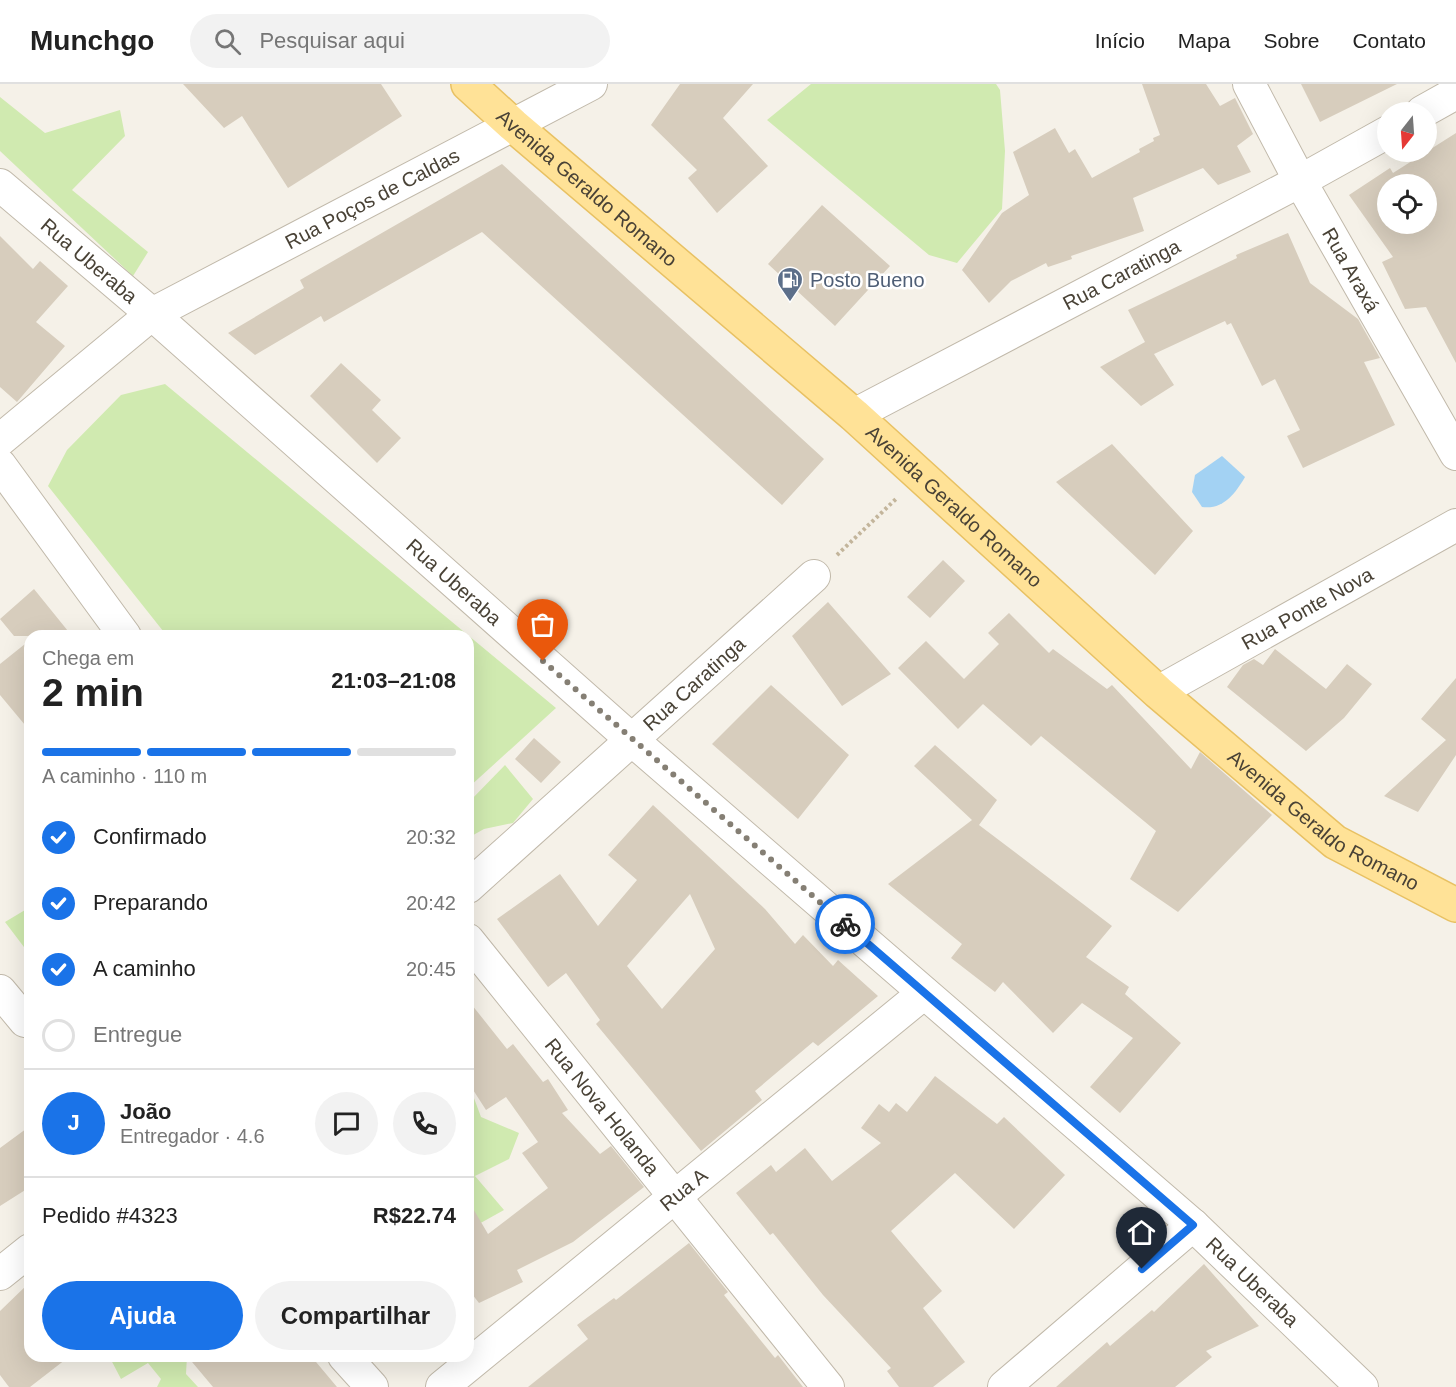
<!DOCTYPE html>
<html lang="pt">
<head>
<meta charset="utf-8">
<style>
	body { margin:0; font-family:Arial,sans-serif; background:#f2f2f2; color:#222; height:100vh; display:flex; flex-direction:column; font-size:22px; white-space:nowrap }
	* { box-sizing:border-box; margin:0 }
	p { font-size:20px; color:#767676 }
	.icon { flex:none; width:33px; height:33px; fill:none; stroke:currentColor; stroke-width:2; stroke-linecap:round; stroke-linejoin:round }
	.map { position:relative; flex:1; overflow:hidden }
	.drawer { position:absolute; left:24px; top:546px; width:450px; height:732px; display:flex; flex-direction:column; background:#fff; border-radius:18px; box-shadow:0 6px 24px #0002 }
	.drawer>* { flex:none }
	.needle { width:39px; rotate:197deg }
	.controls { position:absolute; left:1377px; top:18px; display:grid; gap:12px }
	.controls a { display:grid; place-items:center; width:60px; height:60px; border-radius:50%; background:#fff; box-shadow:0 6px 24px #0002; font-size:30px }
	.pin { position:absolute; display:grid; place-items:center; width:51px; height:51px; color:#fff; margin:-62px -26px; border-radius:50% 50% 50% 0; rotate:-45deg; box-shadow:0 0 6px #0007 }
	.pin .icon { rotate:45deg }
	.courier { position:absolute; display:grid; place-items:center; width:60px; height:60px; margin:-30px; border:4px solid #1a73e8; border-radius:50%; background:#fff; color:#222; box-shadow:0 2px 8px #0007 }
	.headline em { font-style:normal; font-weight:700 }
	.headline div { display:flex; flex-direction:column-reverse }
	.headline { display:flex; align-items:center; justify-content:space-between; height:102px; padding:0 18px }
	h1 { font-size:39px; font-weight:700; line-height:45px }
	.bar { display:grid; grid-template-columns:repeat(4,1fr); gap:9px 6px; align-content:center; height:72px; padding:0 18px }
	.bar i { height:8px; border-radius:4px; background:#e0e0e0 }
	.bar .current { background:#1a73e8 }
	.bar p { grid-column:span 4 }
	.line { display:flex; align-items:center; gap:15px; padding:0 18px; border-top:2px solid #e0e0e0 }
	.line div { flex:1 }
	.round { display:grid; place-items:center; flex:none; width:63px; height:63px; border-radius:32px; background:#f2f2f2 }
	ol { padding:0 18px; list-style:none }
	li { display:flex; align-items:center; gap:18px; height:66px }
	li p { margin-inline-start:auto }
	li .icon { padding:6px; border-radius:50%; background:#1a73e8; color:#fff; stroke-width:4 }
	li:last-child { color:#767676 }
	li i { width:33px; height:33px; border:3px solid #e0e0e0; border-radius:50% }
	.button { display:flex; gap:12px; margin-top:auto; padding:12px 18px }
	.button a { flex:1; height:69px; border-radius:36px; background:#1a73e8; color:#fff; font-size:24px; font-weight:700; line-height:69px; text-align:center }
	.button a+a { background:#f2f2f2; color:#222 }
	header { display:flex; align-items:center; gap:36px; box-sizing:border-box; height:84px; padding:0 30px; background:#fff; border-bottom:2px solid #e0e0e0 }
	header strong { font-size:28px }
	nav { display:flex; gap:33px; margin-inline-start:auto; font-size:21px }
	.search { width:420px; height:54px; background:#f2f2f2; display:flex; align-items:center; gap:15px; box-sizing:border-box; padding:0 21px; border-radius:33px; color:#767676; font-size:22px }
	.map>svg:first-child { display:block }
</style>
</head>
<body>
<header>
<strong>Munchgo</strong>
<div class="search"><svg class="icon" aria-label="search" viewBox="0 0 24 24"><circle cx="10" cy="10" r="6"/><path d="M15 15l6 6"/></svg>Pesquisar aqui</div>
<nav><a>Início</a><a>Mapa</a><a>Sobre</a><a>Contato</a></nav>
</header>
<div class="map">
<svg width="1456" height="1303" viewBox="0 0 1456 1303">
	<rect width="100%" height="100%" fill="#f5f1e8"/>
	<!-- green -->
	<path fill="#d0eab0" d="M811 0H996L1000 6 1005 67 1002 125 957 179 929 171 767 36Z
		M0 13 45 49 120 26 125 52 72 106 148 168 133 192 0 67Z
		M165 300 556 624 468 704V552H167L48 402 67 366 121 311Z
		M505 681 533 715 513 739 484 745 468 754V719Z
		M30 823V871L5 838Z
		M468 998 481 1033 519 1049 509 1075 475 1092 504 1126 468 1146Z
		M109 1272H187L186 1290 198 1303H157L161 1295 148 1279 121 1295Z"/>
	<!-- water -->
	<path fill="#a3d2f3" d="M1222 372 1245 393C1235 410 1223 426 1202 423L1192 408 1195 391Z"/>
	<!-- building -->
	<path fill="#d7cdbd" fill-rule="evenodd" d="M183 0H381L402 32 288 104 242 32 224 44Z
		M680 0H753L723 34 768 82 717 129 688 94 697 86 651 41Z
		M1142 0H1206L1220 22 1235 14 1253 50 1237 62 1251 88 1218 101 1203 84 1133 114 1144 147 1071 172 1072 175 1048 183 1046 179 1011 197 989 219 962 186 1002 129 1029 111 1013 68 1055 44 1069 69 1075 65 1092 94 1140 68 1139 65 1154 57 1153 54 1160 51Z
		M1301 0H1397L1320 38Z
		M1456 49V279L1426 223 1405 225 1382 178 1393 173 1349 111 1390 84 1393 89ZM1388 100H1426V140H1388Z
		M502 80 824 375 782 421 482 148 324 238 321 232 255 271 228 249 304 204 300 196Z
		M822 121 890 182 835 242 768 180Z
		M1288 149 1310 199 1358 235 1380 274 1364 278 1395 341 1303 384 1287 352 1300 346 1275 295 1262 302 1231 239 1227 241 1225 237 1154 270 1174 301 1141 322 1100 283 1145 258 1128 226 1237 174 1236 171Z
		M0 152 33 185 40 177 68 202 36 238 65 262 17 318 0 303Z
		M341 279 381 316 372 326 401 354 377 379 310 312Z
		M1112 360 1193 447 1155 491 1056 398Z
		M943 476 965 497 930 534 907 513Z
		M34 505 72 552H14L0 535Z
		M828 518 891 590 842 622 792 552Z
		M1009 529 1049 569 1053 565 1107 605 1112 601 1191 685 1200 668 1272 731 1178 828 1130 795 1156 747 1041 652 1031 662 983 620 958 645 898 584 926 557 964 595 999 560 988 549Z
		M30 556V647L0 611V580Z
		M1275 565 1326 605 1347 580 1372 600 1344 634 1306 667 1227 603 1243 581 1254 575 1263 581Z
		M1456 594V671L1418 728 1384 712 1446 656 1421 635Z
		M771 601 849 671 798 735 712 660Z
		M534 654 561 678 541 699 515 675Z
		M935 661 997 716 979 741 1112 842 1086 873 1129 903 1125 910 1181 959 1120 1029 1090 1003 1133 954 1082 919 1053 949 1003 898 995 908 951 874 962 860 888 800 972 736 914 682Z
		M653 721 765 825 795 860 803 851 833 882 838 876 878 912 818 962 813 958 755 1007 762 1016 701 1067 596 940 600 936 566 889 548 903 497 835 560 790 598 842 637 796 608 771ZM690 810 715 865 662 925 627 882Z
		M468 916 507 965 513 960 543 998 548 995 568 1026 562 1029 600 1070 611 1062 644 1103 573 1158 517 1186 523 1198 479 1219 468 1205V1116L488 1150 548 1104 522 1069 538 1058 506 1013 486 1026 468 998Z
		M935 992 997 1040 1004 1033 1065 1091 1014 1145 955 1089 891 1147 942 1207 923 1224 965 1278 933 1303H899L887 1287 891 1284 823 1211 773 1149 770 1151 736 1109 771 1081 776 1088 805 1064 832 1097 881 1059 861 1044 879 1020 889 1028 896 1019 907 1028Z
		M30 1042V1103L0 1122V1064Z
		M689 1159 728 1208 724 1211 775 1274 778 1271 803 1303H528L588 1255 577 1241 614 1214 616 1216Z
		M1204 1180 1259 1242 1206 1267 1212 1273 1175 1303H1056L1107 1258 1110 1262 1152 1226 1154 1228Z
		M30 1198V1272H70L30 1303H9L0 1291V1227Z
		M187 1272H311L337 1303H213Z"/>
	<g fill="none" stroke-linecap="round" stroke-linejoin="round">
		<defs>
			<g id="street">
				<path id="s1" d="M1249 0 1300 97 1456 370"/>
				<path d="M1422 28 1456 9"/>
				<path id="s2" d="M0 101 152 230 632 656 1193 1141 1362 1303"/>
				<path id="s3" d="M854 331 1300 97 1388 48"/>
				<path id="s4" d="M0 356 152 230 591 0"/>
				<path d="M0 381 125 552"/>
				<path id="s5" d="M1158 608 1456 441"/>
				<path id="s6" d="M468 803 814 492"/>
				<path id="s7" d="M468 856 828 1303"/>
				<path d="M0 907 25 937"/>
				<path d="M0 1190 30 1166"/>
				<path d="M344 1272 372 1303"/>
				<path id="s8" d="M442 1303 924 909"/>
				<path d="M1004 1303 1193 1141"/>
			</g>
			<g id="primary">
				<path id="s9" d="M468 0 513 41 854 331 1158 608 1335 758 1456 821"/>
			</g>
		</defs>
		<!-- street casing -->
		<use href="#street" stroke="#c1b9aa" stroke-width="34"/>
		<!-- primary casing -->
		<use href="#primary" stroke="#e8c163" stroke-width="36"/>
		<!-- path -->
		<path stroke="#c3b59b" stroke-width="4" stroke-dasharray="3 3" stroke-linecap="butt" d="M837 471 897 414"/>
		<!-- street -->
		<use href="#street" stroke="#fff" stroke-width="32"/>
		<!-- primary -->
		<use href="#primary" stroke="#ffe297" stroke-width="33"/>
	</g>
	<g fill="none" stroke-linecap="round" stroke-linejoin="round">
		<!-- done -->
		<path stroke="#857f74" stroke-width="6" stroke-dasharray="0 10.8" d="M543 577 845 840"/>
		<!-- route -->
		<path stroke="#1a73e8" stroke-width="8" d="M845 840 1193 1141 1142 1185"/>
	</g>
	<!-- icons -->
	<defs>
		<symbol id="fuel-pin" viewBox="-11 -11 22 30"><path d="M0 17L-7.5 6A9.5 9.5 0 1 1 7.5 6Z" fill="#5c6f8a" stroke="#fff"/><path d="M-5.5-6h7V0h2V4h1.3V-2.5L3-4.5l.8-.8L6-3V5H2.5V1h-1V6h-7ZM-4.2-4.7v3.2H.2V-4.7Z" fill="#fff"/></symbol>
	</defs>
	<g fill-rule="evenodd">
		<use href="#fuel-pin" x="775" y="181" width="30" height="40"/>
	</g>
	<g text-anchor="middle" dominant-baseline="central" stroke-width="5" stroke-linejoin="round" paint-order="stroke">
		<!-- street labels -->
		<g font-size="20" fill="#494236" stroke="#fff">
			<text stroke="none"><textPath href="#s9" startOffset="158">Avenida Geraldo Romano</textPath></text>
			<text stroke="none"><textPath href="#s4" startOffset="446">Rua Poços de Caldas</textPath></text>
			<text stroke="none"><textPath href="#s2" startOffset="117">Rua Uberaba</textPath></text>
			<text stroke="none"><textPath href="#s1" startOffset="212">Rua Araxá</textPath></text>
			<text stroke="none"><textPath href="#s3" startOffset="302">Rua Caratinga</textPath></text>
			<text stroke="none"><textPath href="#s9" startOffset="644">Avenida Geraldo Romano</textPath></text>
			<text stroke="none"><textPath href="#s2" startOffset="603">Rua Uberaba</textPath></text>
			<text stroke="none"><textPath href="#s5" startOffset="171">Rua Ponte Nova</textPath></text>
			<text stroke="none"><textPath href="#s6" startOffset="304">Rua Caratinga</textPath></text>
			<text stroke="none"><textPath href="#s9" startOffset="1130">Avenida Geraldo Romano</textPath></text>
			<text stroke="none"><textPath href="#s7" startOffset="214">Rua Nova Holanda</textPath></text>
			<text stroke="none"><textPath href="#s8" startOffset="312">Rua A</textPath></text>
			<text stroke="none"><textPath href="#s2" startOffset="1665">Rua Uberaba</textPath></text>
		</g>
		<!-- service labels -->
		<g font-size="20" fill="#4e5e75" stroke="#fff" text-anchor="start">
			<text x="810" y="196">Posto Bueno</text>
		</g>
	</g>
</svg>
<div class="controls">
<a><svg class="needle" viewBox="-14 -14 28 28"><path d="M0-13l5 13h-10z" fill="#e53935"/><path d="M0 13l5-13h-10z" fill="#767676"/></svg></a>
<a><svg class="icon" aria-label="locate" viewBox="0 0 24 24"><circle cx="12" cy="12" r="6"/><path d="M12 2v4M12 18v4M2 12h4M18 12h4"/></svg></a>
</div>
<div class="pin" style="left:543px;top:577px;background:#ea580c"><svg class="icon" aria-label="bag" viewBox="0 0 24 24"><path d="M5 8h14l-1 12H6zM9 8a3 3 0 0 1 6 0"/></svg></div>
<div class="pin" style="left:1142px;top:1185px;background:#1f2937"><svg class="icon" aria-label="home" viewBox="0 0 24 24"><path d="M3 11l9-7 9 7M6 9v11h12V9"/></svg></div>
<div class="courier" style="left:845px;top:840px"><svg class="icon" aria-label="bike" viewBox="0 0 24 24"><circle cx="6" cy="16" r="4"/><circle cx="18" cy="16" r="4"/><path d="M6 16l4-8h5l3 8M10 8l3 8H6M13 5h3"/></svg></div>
<section class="drawer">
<div class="headline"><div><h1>2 min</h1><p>Chega em</p></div><em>21:03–21:08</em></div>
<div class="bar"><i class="current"></i><i class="current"></i><i class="current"></i><i></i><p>A caminho · 110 m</p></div>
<ol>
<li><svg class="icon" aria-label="check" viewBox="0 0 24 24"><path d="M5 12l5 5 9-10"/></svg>Confirmado<p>20:32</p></li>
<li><svg class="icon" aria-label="check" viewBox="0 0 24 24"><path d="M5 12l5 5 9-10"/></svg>Preparando<p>20:42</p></li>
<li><svg class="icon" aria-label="check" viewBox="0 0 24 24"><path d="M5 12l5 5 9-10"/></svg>A caminho<p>20:45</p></li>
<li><i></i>Entregue</li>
</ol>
<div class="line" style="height:108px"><b class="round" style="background:#1a73e8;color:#fff">J</b><div><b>João</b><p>Entregador · 4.6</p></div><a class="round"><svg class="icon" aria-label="chat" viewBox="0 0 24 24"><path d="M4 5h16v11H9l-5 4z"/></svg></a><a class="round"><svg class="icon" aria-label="phone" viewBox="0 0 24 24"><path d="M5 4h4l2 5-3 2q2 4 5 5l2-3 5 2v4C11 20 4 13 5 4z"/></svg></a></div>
<div class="line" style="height:78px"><div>Pedido #4323</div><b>R$22.74</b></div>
<div class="button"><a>Ajuda</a><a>Compartilhar</a></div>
</section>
</div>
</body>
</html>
